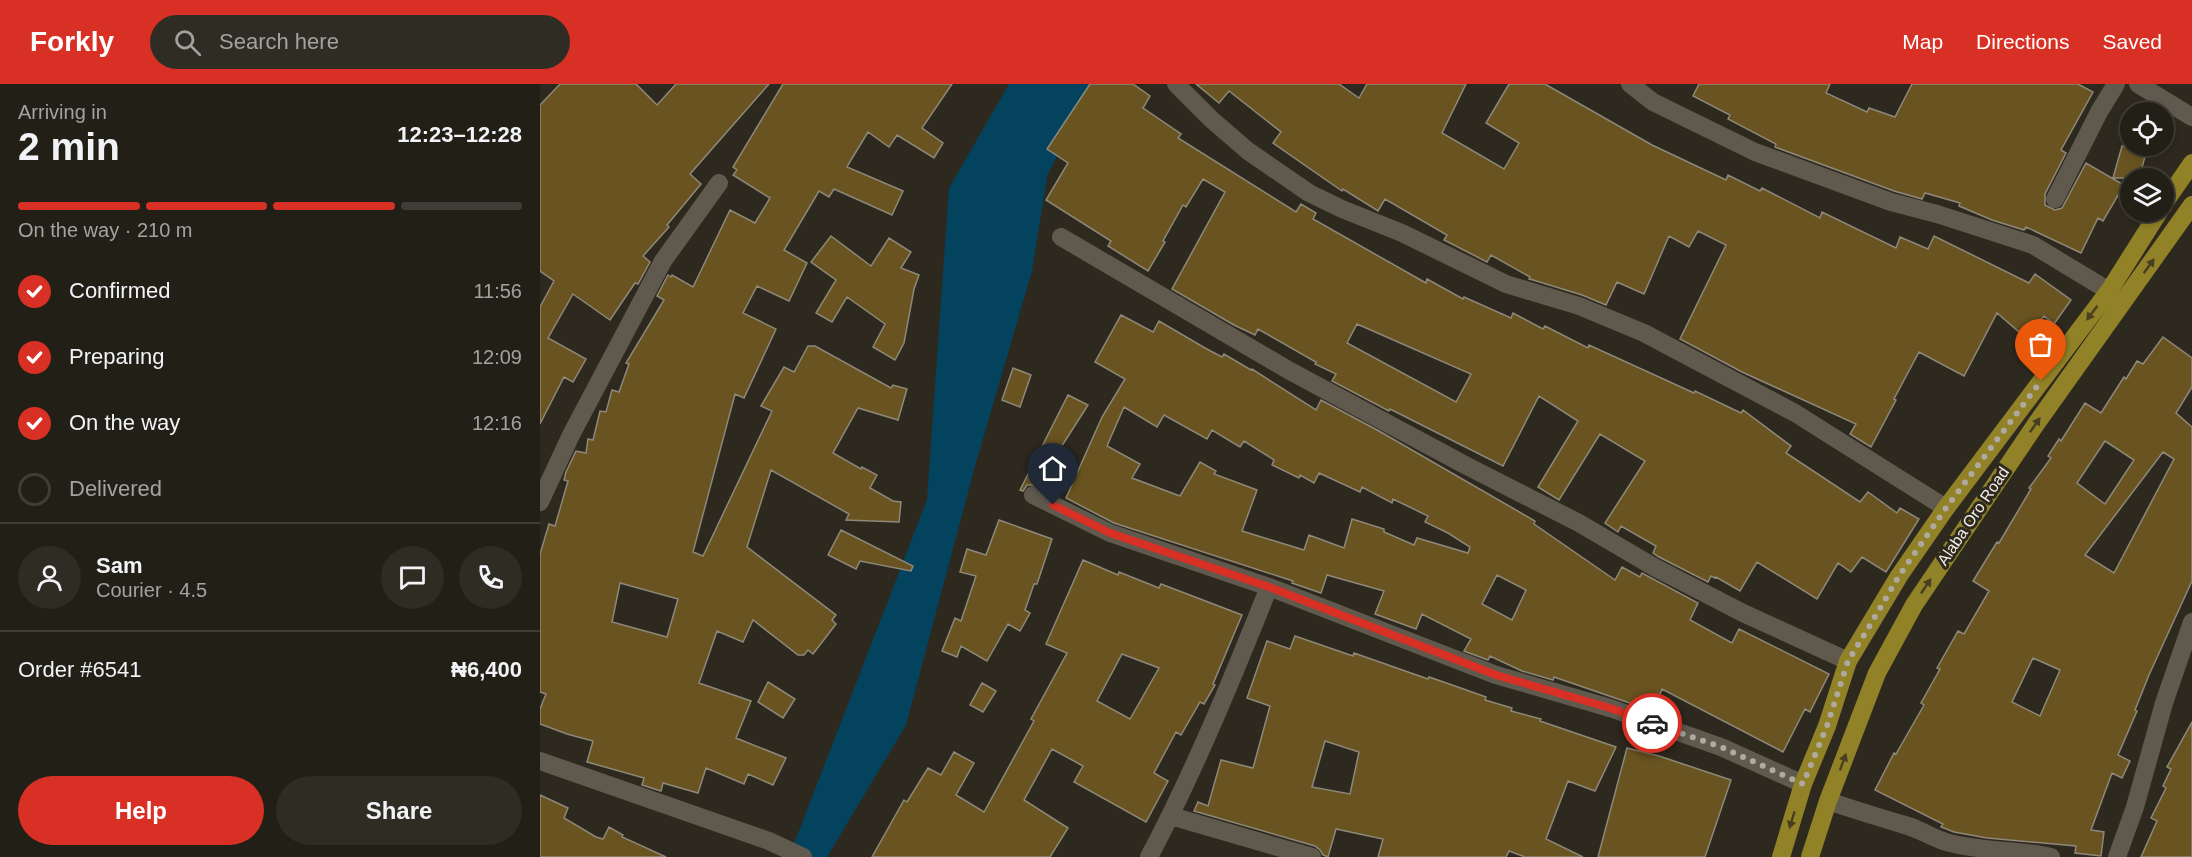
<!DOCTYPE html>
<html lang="en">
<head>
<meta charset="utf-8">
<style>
	body { margin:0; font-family:Helvetica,sans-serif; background:#2e2c23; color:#f1f3f6; height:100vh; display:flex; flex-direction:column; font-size:22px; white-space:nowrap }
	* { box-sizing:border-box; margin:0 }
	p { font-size:20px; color:#a2a2a1 }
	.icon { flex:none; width:33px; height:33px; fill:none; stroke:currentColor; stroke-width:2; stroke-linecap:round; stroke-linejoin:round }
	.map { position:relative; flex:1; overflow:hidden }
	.side { display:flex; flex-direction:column; background:#221f16; width:540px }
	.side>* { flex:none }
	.tools { position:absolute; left:1580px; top:18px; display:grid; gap:12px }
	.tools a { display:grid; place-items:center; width:54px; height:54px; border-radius:50%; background:#221f16; box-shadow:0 3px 9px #0003,0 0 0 2px #3f3d35; font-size:30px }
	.pin { position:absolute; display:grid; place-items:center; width:51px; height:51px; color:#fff; margin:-62px -26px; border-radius:50% 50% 50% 0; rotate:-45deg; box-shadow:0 0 6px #0007 }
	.pin .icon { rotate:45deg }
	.courier { position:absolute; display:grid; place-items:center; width:60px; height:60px; margin:-30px; border:4px solid #d93025; border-radius:50%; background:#fff; color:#222; box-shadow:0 2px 8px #0007 }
	.summary em { font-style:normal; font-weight:800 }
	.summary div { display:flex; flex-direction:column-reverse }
	.summary { display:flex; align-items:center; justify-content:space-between; height:102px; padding:0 18px }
	h1 { font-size:39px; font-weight:800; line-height:45px }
	.bar { display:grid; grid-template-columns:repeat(4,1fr); gap:9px 6px; align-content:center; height:72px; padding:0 18px }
	.bar i { height:8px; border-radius:4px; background:#3f3d35 }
	.bar .on { background:#d93025 }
	.bar p { grid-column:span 4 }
	.line { display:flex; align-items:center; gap:15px; padding:0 18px; border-top:2px solid #3f3d35 }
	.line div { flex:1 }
	.round { display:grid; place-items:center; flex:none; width:63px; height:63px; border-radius:32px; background:#2e2c23 }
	ol { padding:0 18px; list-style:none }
	li { display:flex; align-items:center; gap:18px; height:66px }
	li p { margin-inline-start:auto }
	li .icon { padding:6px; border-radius:50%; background:#d93025; color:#fff; stroke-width:4 }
	li:last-child { color:#a2a2a1 }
	li i { width:33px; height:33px; border:3px solid #3f3d35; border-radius:50% }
	.action { display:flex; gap:12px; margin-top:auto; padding:12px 18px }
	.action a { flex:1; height:69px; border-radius:36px; background:#d93025; color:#fff; font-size:24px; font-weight:800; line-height:69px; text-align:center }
	.action a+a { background:#2e2c23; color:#f1f3f6 }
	header { display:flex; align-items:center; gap:36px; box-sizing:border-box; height:84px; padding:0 30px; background:#d93025; color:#fff }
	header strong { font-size:28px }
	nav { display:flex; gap:33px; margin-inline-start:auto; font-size:21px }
	.search { width:420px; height:54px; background:#2e2c23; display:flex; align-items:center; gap:15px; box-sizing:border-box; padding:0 21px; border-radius:33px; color:#a2a2a1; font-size:22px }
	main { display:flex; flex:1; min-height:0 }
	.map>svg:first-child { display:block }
</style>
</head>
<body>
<header>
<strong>Forkly</strong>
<div class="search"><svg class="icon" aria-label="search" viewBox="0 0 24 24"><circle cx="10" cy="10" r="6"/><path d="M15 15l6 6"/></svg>Search here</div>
<nav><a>Map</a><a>Directions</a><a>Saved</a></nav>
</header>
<main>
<section class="side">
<div class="summary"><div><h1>2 min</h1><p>Arriving in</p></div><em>12:23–12:28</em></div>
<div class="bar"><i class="on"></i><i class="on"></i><i class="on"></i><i></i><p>On the way · 210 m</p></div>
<ol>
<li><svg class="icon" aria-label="check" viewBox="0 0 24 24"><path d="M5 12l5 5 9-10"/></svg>Confirmed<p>11:56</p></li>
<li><svg class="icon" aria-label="check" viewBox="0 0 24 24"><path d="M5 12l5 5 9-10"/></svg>Preparing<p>12:09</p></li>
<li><svg class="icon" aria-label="check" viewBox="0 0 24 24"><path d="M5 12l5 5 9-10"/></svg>On the way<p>12:16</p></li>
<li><i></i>Delivered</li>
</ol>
<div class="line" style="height:108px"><a class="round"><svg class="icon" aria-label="person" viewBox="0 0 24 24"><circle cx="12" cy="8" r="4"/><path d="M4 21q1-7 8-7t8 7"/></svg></a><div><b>Sam</b><p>Courier · 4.5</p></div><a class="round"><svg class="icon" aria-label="chat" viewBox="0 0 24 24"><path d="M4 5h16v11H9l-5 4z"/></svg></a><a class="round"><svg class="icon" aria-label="phone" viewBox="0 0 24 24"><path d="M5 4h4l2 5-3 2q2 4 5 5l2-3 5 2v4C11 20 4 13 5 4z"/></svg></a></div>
<div class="line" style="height:78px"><div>Order #6541</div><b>₦6,400</b></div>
<div class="action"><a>Help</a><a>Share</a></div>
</section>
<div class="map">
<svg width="1652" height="773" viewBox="0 0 1652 773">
	<rect width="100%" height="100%" fill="#2e291e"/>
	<!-- water -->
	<path fill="#04435e" d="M469 0H549L509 81 492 187 435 382 366 641 287 773H247L257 752 387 416 409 104Z"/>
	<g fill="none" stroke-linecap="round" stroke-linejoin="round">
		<!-- stream -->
		<path stroke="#04435e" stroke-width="6" d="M506 88 517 65"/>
	</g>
	<!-- building -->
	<path fill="#695421" stroke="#8e887a" stroke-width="1.5" fill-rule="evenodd" d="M20 0H96L117 21 136 0H229L150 90 161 100 127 141 129 143 103 172 110 178 98 200 95 199 70 236 33 210 8 254 46 275 33 298 24 293 0 340V223L14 197 0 187V21Z
		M243 0H412L382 44 403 59 394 74 357 51 349 63 328 48 311 76 307 83 363 107 352 131 294 105 289 113 279 107 244 166 267 179 249 217 217 202 203 229 236 245 204 314 195 310 153 468 163 472 232 327 221 322 244 283 254 288 268 262H275L351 304 353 301 367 305 358 336 318 324 293 369 321 385 322 383 337 391 330 404 353 417 361 418 359 438 306 436 309 430 231 386 207 463 296 531 292 536 296 540 273 570 268 566 264 571H258L213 536 203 558 177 547 159 599 211 617 196 654 246 674 233 701 208 690 204 700 166 684 158 709 123 699 121 707 102 701 104 694 47 678 53 657 27 650 0 640V625L6 610 0 608V470L9 440 15 442 28 397 24 396 26 388 36 367 46 369 48 355 53 356 60 327 66 328 72 306 79 308 89 280 86 279 124 216 117 212 128 191 131 193 132 191 153 203 190 126 215 139 230 114 193 91 197 86 193 83ZM80 499 138 515 127 553 72 538Z
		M550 0H593L610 12 603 24 641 50 638 54 756 128 761 120 776 129 773 135 886 199 887 195 923 215 924 213 971 234 973 229 1003 245 1005 242 1048 264 1049 261 1154 309 1155 307 1201 329 1203 326 1251 362 1246 369 1320 418 1328 408 1357 429 1360 424 1379 435 1346 488 1322 473 1311 488 1298 479 1277 515 1217 478 1200 507 1176 493 1175 494 1171 492 1168 498 1119 473 1113 469 1116 462 1081 442 1078 448 1065 439 1105 377 1060 350 1019 416 998 403 1038 337 999 312 963 382 850 325 849 327 792 297 796 290 775 280 776 278 718 245 715 251 694 241 632 205 685 108 663 95 646 123 643 121 623 157 625 158 608 187 568 162 571 157 506 116 528 79 507 65ZM817 240 931 290 916 318 807 259Z
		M656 0H799L819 14 827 0H926L902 49 964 85 979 59 946 39 969 0H1005L1112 61 1186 96 1188 91 1220 107 1222 104 1280 134 1282 128 1356 164 1360 153 1388 165 1394 152 1489 199 1495 190 1531 216 1514 240 1504 232 1486 254 1457 229 1424 292 1379 268 1354 315 1356 316 1331 363 1310 350 1316 340 1202 288 1140 255 1186 161 1158 147 1149 163 1129 152 1104 210 1077 198 1066 221 1042 211 993 196 989 195 990 193 951 171 947 178 904 156 907 151 845 115 838 127 803 105 802 107 733 59 741 48 689 7 679 19Z
		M1159 0H1290L1286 9 1327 28 1329 24 1355 33 1372 0H1538L1553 8 1521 66 1526 69 1505 110V121L1515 126 1522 124 1546 79 1584 101 1563 137 1558 134 1541 169 1486 143 1484 146 1452 136 1419 122 1420 119 1385 109 1382 115 1354 107 1235 63 1236 60 1188 35 1190 31 1153 12Z
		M1582 62H1608L1599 94H1573Z
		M291 152 331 182 349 154 371 168 361 184 379 191 374 205 364 259 355 276 333 263 345 240 307 213 292 238 276 229 296 196 271 178Z
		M581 231 613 248 619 237 665 264 682 273 684 270 711 286 712 285 776 326 781 316 839 347 995 437 994 440 1075 496 1082 483 1100 493 1102 489 1158 519 1150 536 1192 559 1199 545 1289 590 1270 628 1265 625 1243 668 1122 605 1113 627 1014 593 1013 596 982 587 950 572 948 576 924 567 931 555 882 530 876 545 835 530 844 507 787 491 781 509 752 499 753 497 574 439 526 414 562 333 585 295 555 278ZM584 323 617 343 624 331 667 355 672 346 700 363 704 357 734 376 732 381 759 394 760 391 774 399 779 389 820 408 822 403 852 419 853 415 888 432 885 438 908 449 930 463 928 469 877 454 874 461 844 448V445L812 435 804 464 769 451 764 466 702 447 717 406 674 390 676 387 660 378 640 412 592 394 600 380 567 362ZM957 491 986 506 972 536 942 520Z
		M1623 253 1652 274V303L1636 329 1652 343V497L1609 591 1595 626 1597 627 1578 671 1590 677 1582 694 1572 689 1551 746 1564 748 1561 772 1535 769 1536 762 1447 754 1414 748 1401 743 1403 740 1335 706 1354 669 1356 670 1384 621 1381 619 1400 585 1397 584 1418 547 1424 550 1449 507 1433 497 1457 458 1459 459 1491 405 1489 404 1511 374 1508 372 1519 355 1521 357 1545 319 1561 329 1584 293 1586 295 1597 277 1603 280ZM1565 357 1594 376 1565 420 1537 399ZM1623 368 1634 375 1574 489 1545 471ZM1493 574 1520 586 1500 632 1472 618Z
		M473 284 491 291 480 323 462 316Z
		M528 311 548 321 497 401H487L483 407 480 406Z
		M459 436 512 455 497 500H494L485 526 490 529 480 547 468 540 447 577 421 562 417 573 402 567 415 534 421 537 436 492 420 488 427 465 446 471Z
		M301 446 373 482 371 487 320 477 316 485 288 471Z
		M543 476 578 491 579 488 619 504 621 500 702 531 673 600 675 601 664 620 660 618 641 651 636 648 614 689 628 697 606 738 534 698 543 682 512 665 484 716 528 744 510 773H332L364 716 367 718 388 684 401 691 414 668 434 679 416 711 444 728 494 637 491 635 527 569 506 560ZM582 570 619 584 590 635 557 617Z
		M755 552 813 572 814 569 888 595 889 593 915 602 946 613 945 616 972 624 971 627 1001 635 1000 637 1076 663 1055 707 1028 697 1006 755 1043 773H985L969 767 966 773H838L843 755 796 745 788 773 783 771 780 766 775 762 654 727 658 718 668 722 681 676 713 684 730 622 707 614 727 557 750 565ZM785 657 819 668 810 710 772 703Z
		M228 598 255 615 243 634 218 618Z
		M442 599 456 607 443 628 430 621Z
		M1652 638V773H1601L1617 737 1611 734 1626 704 1623 702 1631 685 1627 683Z
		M1087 664 1119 672 1191 696 1165 773H1058Z
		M0 711 28 724 24 734 56 753 63 755 69 743 83 751 82 753 126 773H0Z"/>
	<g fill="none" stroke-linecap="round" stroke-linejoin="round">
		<!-- minor -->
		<path stroke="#605a4e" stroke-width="18" d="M636 0 671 35 708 67 769 109 802 125 862 149 966 200 1039 222 1104 249 1255 329 1406 424
			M1090 0 1113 18 1215 68 1351 118 1397 130 1493 161 1569 207
			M1598 0 1652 33
			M1515 115 1559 28 1576 0
			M521 153 750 287 925 381 1039 439 1114 483 1203 529 1308 577
			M493 411 570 449 729 503 956 591 1070 624 1181 663 1263 700
			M0 418 31 351 123 177 179 99
			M0 677 229 757 263 773
			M1288 717C1315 726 1341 734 1368 742 1381 746 1393 754 1406 758 1440 768 1477 765 1511 773
			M631 732 772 773
			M609 773C655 686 692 595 729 503
			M1577 773 1595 723 1624 619 1652 538"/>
		<!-- major -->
		<path stroke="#928227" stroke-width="18" d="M1623 121 1652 79
			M1241 773 1263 700 1287 642 1308 577 1359 492 1406 424 1569 207 1619 128
			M1270 773 1288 717 1337 589 1374 521 1496 340 1652 121"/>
	</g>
	<!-- one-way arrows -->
	<defs><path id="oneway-solid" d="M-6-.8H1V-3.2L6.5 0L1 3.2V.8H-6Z" transform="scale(1.5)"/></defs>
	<g fill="#473f20">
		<use href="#oneway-solid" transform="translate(1609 182) rotate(-54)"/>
		<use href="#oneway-solid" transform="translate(1552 229) rotate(127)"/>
		<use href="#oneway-solid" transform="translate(1495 341) rotate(-55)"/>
		<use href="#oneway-solid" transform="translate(1386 502) rotate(-56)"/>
		<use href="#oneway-solid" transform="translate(1303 678) rotate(-70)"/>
		<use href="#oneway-solid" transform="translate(1252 736) rotate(107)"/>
	</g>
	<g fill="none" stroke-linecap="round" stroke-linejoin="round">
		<!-- done -->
		<path stroke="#aeaaa1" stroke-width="6" stroke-dasharray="0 10.8" d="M1112 639 1181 663 1263 700 1287 642 1308 577 1329 543 1359 492 1406 424 1501 297"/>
		<!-- route -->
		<path stroke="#d93025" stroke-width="8" d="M513 421 570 449 729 503 956 591 1070 624 1112 639"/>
	</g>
	<g text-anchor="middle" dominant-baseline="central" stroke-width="6" stroke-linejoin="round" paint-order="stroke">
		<!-- street labels -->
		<g font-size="16" fill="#f3efe8" stroke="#2e291e">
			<text transform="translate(1433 432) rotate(-56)">Alaba Oro Road</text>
		</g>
	</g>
</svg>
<div class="tools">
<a><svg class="icon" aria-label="locate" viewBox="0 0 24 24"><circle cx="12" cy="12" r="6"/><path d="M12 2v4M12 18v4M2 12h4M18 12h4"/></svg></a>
<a><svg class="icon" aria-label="layers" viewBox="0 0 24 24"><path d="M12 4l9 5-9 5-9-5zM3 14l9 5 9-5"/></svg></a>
</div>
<div class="pin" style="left:1501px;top:297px;background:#ea580c"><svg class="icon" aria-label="bag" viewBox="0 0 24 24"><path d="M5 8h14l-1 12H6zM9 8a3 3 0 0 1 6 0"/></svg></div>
<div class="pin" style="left:513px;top:421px;background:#1f2937"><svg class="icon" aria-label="home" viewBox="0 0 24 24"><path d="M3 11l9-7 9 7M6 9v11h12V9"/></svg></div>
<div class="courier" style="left:1112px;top:639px"><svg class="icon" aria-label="car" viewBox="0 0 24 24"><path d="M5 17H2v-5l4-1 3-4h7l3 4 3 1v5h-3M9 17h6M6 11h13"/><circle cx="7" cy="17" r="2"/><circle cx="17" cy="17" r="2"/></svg></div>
</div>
</main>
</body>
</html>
